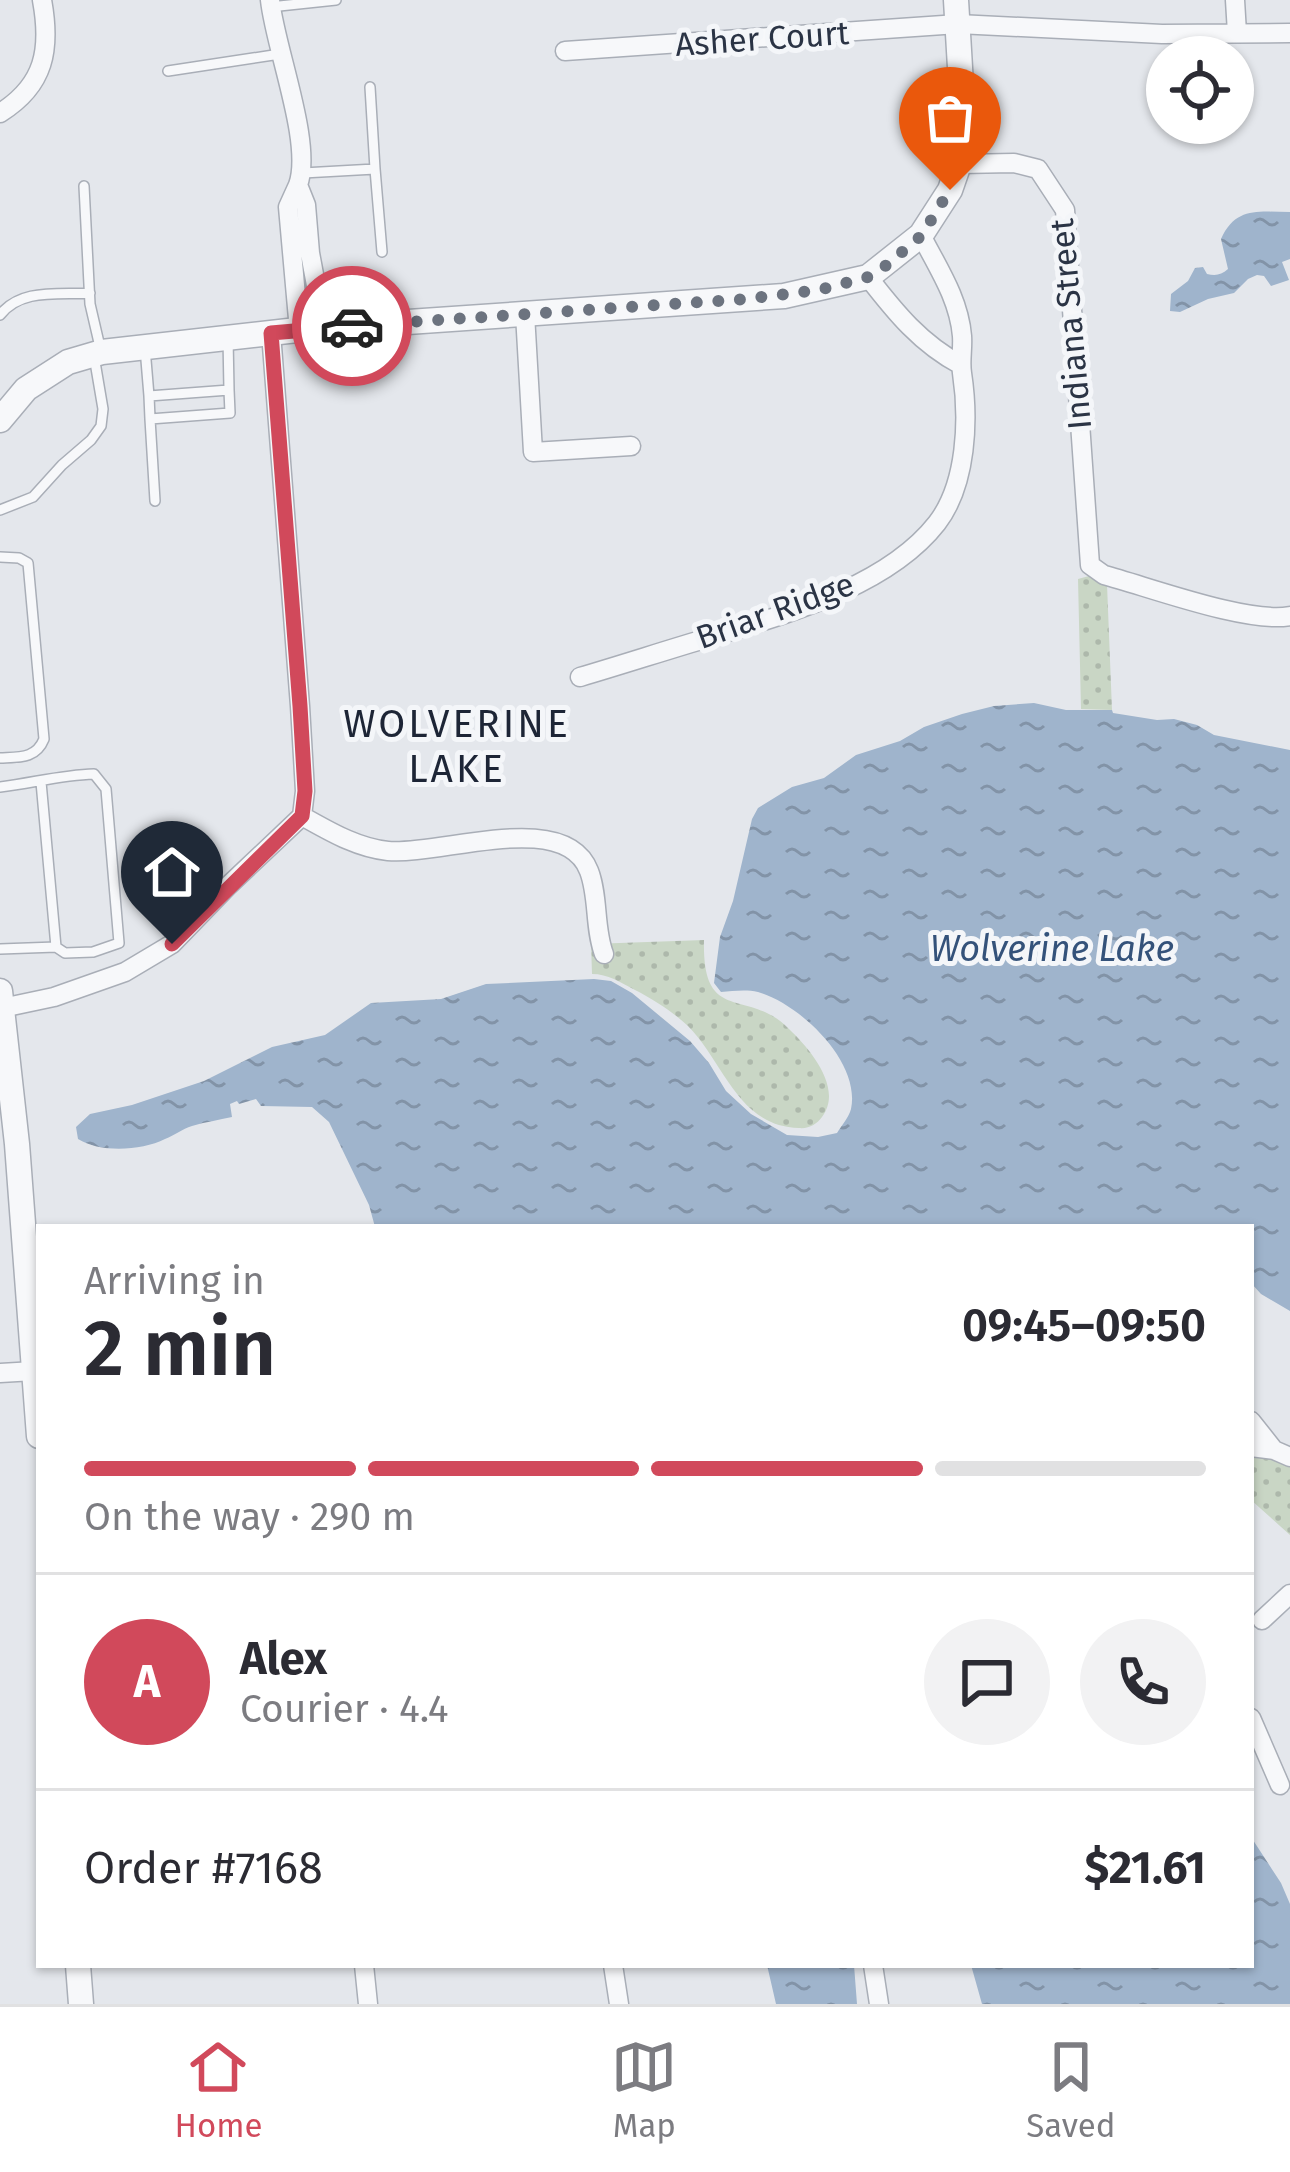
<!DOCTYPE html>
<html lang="en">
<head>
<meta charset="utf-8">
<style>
	body { margin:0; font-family:"Fira Sans",sans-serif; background:#f2f2f3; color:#2b2b33; height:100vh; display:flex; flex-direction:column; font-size:45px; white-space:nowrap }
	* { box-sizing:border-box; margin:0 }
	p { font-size:39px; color:#7c7c81 }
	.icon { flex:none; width:66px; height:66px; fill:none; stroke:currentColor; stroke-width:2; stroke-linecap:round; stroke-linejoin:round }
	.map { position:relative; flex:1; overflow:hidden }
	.drawer { position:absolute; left:36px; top:1224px; width:1218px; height:744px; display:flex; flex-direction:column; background:#fff; border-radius:0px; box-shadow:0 3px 9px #0004 }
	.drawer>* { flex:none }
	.fabs { position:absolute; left:1146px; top:36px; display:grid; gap:24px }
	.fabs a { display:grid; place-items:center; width:108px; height:108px; border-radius:50%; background:#fff; box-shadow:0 3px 9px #0004; font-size:60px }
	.pin { position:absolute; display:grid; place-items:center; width:102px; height:102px; color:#fff; margin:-123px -51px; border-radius:50% 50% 50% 0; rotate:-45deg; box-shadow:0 0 12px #0007 }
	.pin .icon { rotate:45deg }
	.courier { position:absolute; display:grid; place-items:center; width:120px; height:120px; margin:-60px; border:9px solid #d1495b; border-radius:50%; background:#fff; color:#222; box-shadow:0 3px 15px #0007 }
	.summary em { font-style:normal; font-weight:600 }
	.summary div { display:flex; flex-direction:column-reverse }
	.summary { display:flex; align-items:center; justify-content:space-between; height:204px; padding:0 48px }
	h1 { font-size:78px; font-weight:600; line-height:90px }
	.bar { display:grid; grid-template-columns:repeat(4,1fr); gap:18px 12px; align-content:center; height:144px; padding:0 48px }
	.bar i { height:15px; border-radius:9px; background:#e1e1e2 }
	.bar .current { background:#d1495b }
	.bar p { grid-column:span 4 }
	.line { display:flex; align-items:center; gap:30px; padding:0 48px; border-top:3px solid #e1e1e2 }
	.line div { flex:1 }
	.round { display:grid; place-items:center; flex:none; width:126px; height:126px; border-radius:63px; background:#f2f2f3 }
	.menu { display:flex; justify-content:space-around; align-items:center; height:168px; border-top:3px solid #e1e1e2; background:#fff; font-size:33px; color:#7c7c81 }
	.menu a { display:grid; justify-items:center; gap:6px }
	.menu .current { color:#d1495b }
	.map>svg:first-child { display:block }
</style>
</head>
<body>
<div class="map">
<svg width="1290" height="2004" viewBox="0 0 1290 2004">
	<defs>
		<pattern id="grass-dots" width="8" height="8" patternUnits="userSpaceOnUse" patternTransform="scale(3)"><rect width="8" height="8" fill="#c9d6c5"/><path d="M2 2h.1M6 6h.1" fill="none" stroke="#adb8ab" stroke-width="1.8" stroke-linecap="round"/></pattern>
		<pattern id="water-ripples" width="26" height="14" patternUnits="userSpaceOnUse" patternTransform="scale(3)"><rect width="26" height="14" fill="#9fb4cc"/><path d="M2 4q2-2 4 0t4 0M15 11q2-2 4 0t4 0" fill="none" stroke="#8293a7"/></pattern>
	</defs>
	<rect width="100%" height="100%" fill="#e4e7ec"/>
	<!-- grass -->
	<path fill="url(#grass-dots)" d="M1089 576 1107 584 1112 710 1081 709 1078 579Z
		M704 940C702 1026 747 986 789 1029 809 1048 844 1088 822 1117 817 1124 809 1129 799 1128 738 1127 724 1062 688 1026 673 1012 653 999 635 990 620 982 608 974 592 974L591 944Z
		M1251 1429 1290 1461V1535L1251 1500Z"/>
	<!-- water -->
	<path fill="url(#water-ripples)" d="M1290 212V259L1282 262 1289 280 1271 286 1264 276 1257 275 1248 279 1234 293 1208 299 1180 312 1170 311 1171 294 1188 281 1195 268 1203 267 1207 274C1216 276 1221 275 1228 269L1221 239C1236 206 1259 212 1290 212Z
		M1034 703 1066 710H1112L1113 713 1157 720 1174 719 1197 725 1214 735 1290 750V1311L1261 1294 1251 1283V1227H375L369 1205 329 1122 312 1107 261 1106 256 1099 239 1104 237 1101 230 1104 232 1117C219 1120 205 1122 192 1126 182 1129 175 1135 165 1139 141 1151 100 1153 78 1139L76 1127 90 1114 132 1105 204 1081 272 1047 325 1035 371 1003 441 999 486 984 594 979 611 981 632 993 690 1041 709 1063 726 1091 751 1114 787 1135 818 1137 837 1133C842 1125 849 1117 851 1109 861 1062 800 1004 758 992 746 989 733 991 721 992L714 983 720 937 733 901 752 819 758 808 792 787 824 778 856 755 900 741 924 727 962 714 994 706Z
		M1251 1837 1281 1883 1290 1904V2004H982L971 1965H1251Z
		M767 1965H854L857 2004H776Z"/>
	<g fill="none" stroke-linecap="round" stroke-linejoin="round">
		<defs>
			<path id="service" d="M270 7 336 0
				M168 71 280 54
				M370 87 375 169
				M303 173 375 169 382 252
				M84 186 90 304 100 347
				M0 315C21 288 58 295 90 293
				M145 348 149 396 229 390 228 338
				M149 396 150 419 230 413 229 390
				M150 419 155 501
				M0 510 33 497 62 465 91 440 101 426 103 409 94 356
				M0 557 19 558 28 563 44 739C36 759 19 757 0 758
				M41 782 56 947
				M0 787C33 783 61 775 94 774L106 789 119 943 93 952 65 953 56 947 0 949"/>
			<path id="minor" d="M270 0C275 48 313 143 298 185
				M1235 0 1237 33
				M565 51 958 24 1162 34 1290 33
				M0 113C45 85 51 49 42 0
				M959 164 1014 163 1038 169 1065 210 1090 565 1104 575C1149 587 1248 624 1290 616
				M868 277C895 312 921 344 961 365
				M525 314 533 452 631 446
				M299 330 288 207 298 185 306 205 310 253 324 328
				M580 677C624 664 667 650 711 637 786 614 887 587 937 523 967 484 969 419 962 373 960 361 963 349 962 336 959 299 938 268 921 235
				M302 816C329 831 357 848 388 851 440 856 565 808 589 871 599 897 594 928 604 954
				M2 1008 54 997 125 972 172 944 229 885 302 816 305 791 300 706 271 333
				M0 1373 34 1371
				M1251 1421 1274 1450
				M1251 1447 1274 1450 1290 1457
				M1262 1620 1290 1594
				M1251 1718 1280 1785
				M364 1965 368 2004
				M613 1965 619 2004
				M873 1965 879 2004"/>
			<path id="tertiary" d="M0 420 26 389 68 362 102 352 306 329 784 296 868 277 921 235 950 190 959 164 964 135 956 0
				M0 991 17 1144 39 1436
				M78 1965 81 2004"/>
		</defs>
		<!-- service casing -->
		<use href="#service" stroke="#a9aeb7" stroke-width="12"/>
		<!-- minor casing -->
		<use href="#minor" stroke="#a9aeb7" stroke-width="21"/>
		<!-- tertiary casing -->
		<use href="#tertiary" stroke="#a9aeb7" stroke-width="27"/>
		<!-- service -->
		<use href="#service" stroke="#f7f8fa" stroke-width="9"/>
		<!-- minor -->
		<use href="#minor" stroke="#f7f8fa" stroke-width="18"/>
		<!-- tertiary -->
		<use href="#tertiary" stroke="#f7f8fa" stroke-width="24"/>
	</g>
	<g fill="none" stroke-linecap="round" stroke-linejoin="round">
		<!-- done -->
		<path stroke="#6c737f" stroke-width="12" stroke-dasharray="0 21.6" d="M352 326 746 299 819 290 868 277 883 268 921 236 950 190"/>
		<!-- route -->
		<path stroke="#d1495b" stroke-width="15" d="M172 944 302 816 305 791 300 706 271 333 352 326"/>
	</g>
	<g text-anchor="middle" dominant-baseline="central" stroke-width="10" stroke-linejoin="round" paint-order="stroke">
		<!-- street labels -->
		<g font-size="33" fill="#2b3445" stroke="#f4f6f9">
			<text transform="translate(762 39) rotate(-4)">Asher Court</text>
			<text transform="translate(1071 324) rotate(-95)">Indiana Street</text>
			<text transform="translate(775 611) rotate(-20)">Briar Ridge</text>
		</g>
		<!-- water labels -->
		<g font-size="36" font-style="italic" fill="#34527a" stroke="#f4f6f9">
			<text x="1052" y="949">Wolverine Lake</text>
		</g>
		<!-- quarter labels -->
		<g font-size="39" letter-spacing="3" fill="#1d2536" stroke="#f4f6f9">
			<text x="457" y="724">WOLVERINE<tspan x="457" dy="45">LAKE</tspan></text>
		</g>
	</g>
</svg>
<div class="fabs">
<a><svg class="icon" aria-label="locate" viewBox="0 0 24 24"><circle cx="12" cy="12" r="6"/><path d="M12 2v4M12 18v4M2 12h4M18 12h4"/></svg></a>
</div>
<div class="pin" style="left:950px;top:190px;background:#ea580c"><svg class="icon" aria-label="bag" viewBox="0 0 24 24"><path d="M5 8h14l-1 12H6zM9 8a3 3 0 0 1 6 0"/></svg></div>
<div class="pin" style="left:172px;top:944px;background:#1f2937"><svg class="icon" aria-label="home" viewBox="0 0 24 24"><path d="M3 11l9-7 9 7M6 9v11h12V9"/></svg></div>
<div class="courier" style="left:352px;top:326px"><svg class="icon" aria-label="car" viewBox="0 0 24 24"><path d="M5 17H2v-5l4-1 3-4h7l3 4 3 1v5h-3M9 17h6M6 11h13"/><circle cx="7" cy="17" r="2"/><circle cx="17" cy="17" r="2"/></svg></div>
<section class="drawer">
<div class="summary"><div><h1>2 min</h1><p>Arriving in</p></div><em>09:45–09:50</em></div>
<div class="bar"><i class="current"></i><i class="current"></i><i class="current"></i><i></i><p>On the way · 290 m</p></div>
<div class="line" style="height:216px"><b class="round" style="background:#d1495b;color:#fff">A</b><div><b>Alex</b><p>Courier · 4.4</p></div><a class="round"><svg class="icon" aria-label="chat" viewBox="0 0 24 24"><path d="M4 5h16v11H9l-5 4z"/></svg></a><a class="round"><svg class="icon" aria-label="phone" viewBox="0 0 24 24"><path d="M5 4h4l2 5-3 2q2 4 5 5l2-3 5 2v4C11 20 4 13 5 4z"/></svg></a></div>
<div class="line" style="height:156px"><div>Order #7168</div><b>$21.61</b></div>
</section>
</div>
<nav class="menu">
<a class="current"><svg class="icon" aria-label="home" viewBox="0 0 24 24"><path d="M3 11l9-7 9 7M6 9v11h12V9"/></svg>Home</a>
<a><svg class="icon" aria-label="map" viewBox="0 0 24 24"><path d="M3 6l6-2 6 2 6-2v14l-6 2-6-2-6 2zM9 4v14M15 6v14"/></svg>Map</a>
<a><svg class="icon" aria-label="saved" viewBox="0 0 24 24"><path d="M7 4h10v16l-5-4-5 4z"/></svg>Saved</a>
</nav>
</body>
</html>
